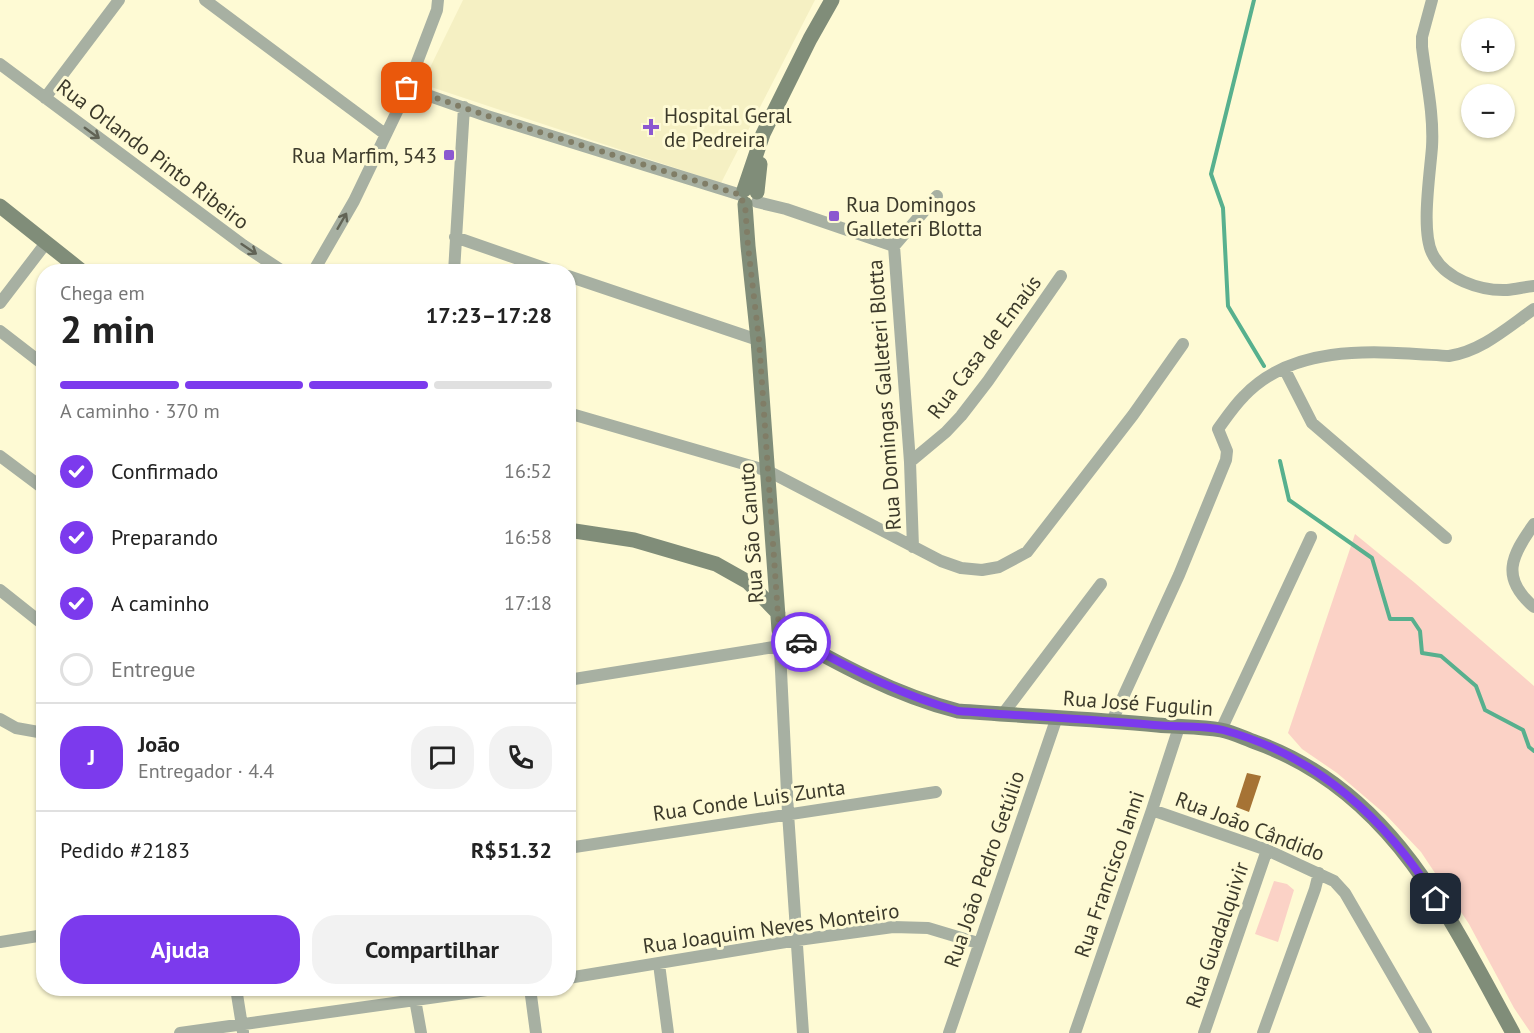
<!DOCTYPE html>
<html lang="pt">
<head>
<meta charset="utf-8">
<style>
	body { margin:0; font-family:"PT Sans",sans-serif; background:#f2f2f2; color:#222; height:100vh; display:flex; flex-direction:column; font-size:22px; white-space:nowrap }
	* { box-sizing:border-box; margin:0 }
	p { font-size:20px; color:#767676 }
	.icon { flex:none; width:33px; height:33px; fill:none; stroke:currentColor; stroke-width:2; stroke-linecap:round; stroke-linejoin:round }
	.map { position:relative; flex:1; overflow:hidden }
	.details { position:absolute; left:36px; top:264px; width:540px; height:732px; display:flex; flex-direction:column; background:#fff; border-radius:24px; box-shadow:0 2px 4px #0004 }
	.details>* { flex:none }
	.fabs { position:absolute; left:1461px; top:18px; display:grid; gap:12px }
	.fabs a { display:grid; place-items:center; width:54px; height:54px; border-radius:50%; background:#fff; box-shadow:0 2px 4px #0004; font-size:30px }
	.pin { position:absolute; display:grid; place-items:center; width:51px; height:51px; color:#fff; margin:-26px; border-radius:12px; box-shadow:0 3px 9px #0006 }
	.courier { position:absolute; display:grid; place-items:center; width:60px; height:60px; margin:-30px; border:4px solid #7c3aed; border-radius:50%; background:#fff; color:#222; box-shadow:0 2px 8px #0007 }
	.summary em { font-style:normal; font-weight:600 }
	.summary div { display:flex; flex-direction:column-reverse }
	.summary { display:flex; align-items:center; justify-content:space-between; height:102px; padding:0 24px }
	h1 { font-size:39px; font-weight:600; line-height:45px }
	.bar { display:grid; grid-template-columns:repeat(4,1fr); gap:9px 6px; align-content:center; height:72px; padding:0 24px }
	.bar i { height:8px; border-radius:4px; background:#e0e0e0 }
	.bar .on { background:#7c3aed }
	.bar p { grid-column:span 4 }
	.line { display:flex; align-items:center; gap:15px; padding:0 24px; border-top:2px solid #e0e0e0 }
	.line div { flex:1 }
	.round { display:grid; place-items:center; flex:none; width:63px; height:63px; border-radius:24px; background:#f2f2f2 }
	ol { padding:0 24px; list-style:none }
	li { display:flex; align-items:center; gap:18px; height:66px }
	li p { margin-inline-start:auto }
	li .icon { padding:6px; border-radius:50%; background:#7c3aed; color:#fff; stroke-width:4 }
	li:last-child { color:#767676 }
	li i { width:33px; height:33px; border:3px solid #e0e0e0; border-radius:50% }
	.button { display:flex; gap:12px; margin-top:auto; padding:12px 24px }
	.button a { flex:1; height:69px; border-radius:24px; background:#7c3aed; color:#fff; font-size:24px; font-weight:600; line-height:69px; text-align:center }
	.button a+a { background:#f2f2f2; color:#222 }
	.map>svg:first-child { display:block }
</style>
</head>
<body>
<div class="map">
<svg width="1534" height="1033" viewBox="0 0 1534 1033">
	<rect width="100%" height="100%" fill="#fefad4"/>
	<!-- built -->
	<path fill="#f5f0c3" d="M463 0H815L721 183 422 84Z"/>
	<!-- green -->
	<path fill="#fbd2c6" d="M1355 534 1415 583 1534 686V1033H1531L1514 1008 1469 924 1421 852 1385 814 1337 773 1302 749 1288 733Z
		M1274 881 1287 884 1294 890 1278 942 1255 934Z"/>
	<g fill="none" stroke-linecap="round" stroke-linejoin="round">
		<!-- stream -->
		<path stroke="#57b08e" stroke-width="4" d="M1254 0 1211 174 1223 208 1228 306 1264 366
			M1280 461 1289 500 1372 558 1390 619H1412L1420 631 1422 653 1441 656 1476 686 1485 710 1523 730 1529 747 1534 751"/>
	</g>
	<!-- building -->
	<path fill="#a67335" d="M1247 773 1261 776 1249 812 1236 807Z"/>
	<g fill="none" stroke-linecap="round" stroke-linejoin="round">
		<!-- street -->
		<path stroke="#a7b0a2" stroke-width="12" d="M205 0 385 134
			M1432 0 1422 37V47C1426 80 1434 113 1432 147 1430 174 1421 230 1432 253 1444 279 1480 291 1507 290 1516 289 1525 287 1534 286
			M0 64 243 245 284 272
			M407 88 487 116 741 195
			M45 98 119 0
			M757 202 786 209 894 246
			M455 237 556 272
			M894 246 910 462 913 547
			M894 246 937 196
			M313 272 354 201 403 99 437 10 438 0
			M454 272 464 107
			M568 276 758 340
			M0 303 46 243
			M0 331 44 365
			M1284 368 1312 423 1446 538
			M568 413 768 471 941 561 961 568 982 570 999 567 1027 552 1133 415 1183 344
			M0 456 44 489
			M910 462 946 432 961 416 988 381 1061 276
			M1534 524C1511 556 1500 578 1534 607
			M0 590 44 625
			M779 630 788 813 803 1033
			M568 680 780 646
			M1002 715 1101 584
			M0 719 16 728 44 733
			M1112 721 1179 575 1226 460 1227 451 1218 429C1226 418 1234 406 1244 396 1296 341 1381 352 1449 356 1482 351 1508 327 1534 309
			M1221 730 1311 537
			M1152 810 1267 850 1334 881 1345 893 1426 1033
			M568 848 936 792
			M0 942 44 935
			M659 964 668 1033
			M568 978 798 940 893 927 928 928 978 943
			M236 988 243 1032
			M413 988 421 1033
			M530 988 536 1033
			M180 1033 501 988
			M949 1033 1057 717
			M1075 1033 1152 810 1179 727
			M1204 1033 1267 850
			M1263 1033 1315 889 1319 873"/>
		<!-- secondary -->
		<path stroke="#808d79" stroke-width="15" d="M744 190 763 134 810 39 832 0
			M757 192 760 164
			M745 204 748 246 758 340 779 630C836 663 895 695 958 711 1025 716 1091 719 1157 725 1178 727 1201 726 1221 730 1232 732 1244 738 1255 742 1391 790 1448 915 1513 1033
			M0 206 83 272
			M568 530 634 540 716 564 748 582 778 613"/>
	</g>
	<!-- one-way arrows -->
	<defs><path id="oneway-shaft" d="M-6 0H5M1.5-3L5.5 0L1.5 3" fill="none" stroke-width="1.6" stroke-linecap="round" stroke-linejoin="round" transform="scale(1.5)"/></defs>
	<g stroke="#616355">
		<use href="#oneway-shaft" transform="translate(92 133) rotate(36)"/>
		<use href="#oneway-shaft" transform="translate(342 221) rotate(-60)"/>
		<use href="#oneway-shaft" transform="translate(249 249) rotate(34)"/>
	</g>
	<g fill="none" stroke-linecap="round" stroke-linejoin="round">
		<!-- done -->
		<path stroke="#807d66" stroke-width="6" stroke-dasharray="0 10.8" d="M407 88 488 116 741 195 742 200 745 204 748 246 759 340 779 630 801 642"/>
		<!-- route -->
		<path stroke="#7c3aed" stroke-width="8" d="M801 642C852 669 902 696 958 711 1024 716 1089 719 1154 725 1174 727 1204 725 1223 730 1316 755 1386 819 1436 899"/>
	</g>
	<!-- markers -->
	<g fill="#8c58d0" stroke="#fefad4" stroke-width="2">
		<path d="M648 118h6v6h6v6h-6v6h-6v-6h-6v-6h6z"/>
		<rect x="443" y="149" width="12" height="12" rx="3"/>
		<rect x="828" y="210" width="12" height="12" rx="3"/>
	</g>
	<g text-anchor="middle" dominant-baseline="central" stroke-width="6" stroke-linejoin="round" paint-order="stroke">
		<!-- poi labels -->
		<g font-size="21" fill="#3c3a2b" stroke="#fefad4" text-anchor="start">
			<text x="664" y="115">Hospital Geral<tspan x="664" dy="24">de Pedreira</tspan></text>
			<text x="437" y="155" text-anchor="end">Rua Marfim, 543</text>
			<text x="846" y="204">Rua Domingos<tspan x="846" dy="24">Galleteri Blotta</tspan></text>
		</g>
		<!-- street labels -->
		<g font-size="21" fill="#3c3a2b" stroke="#fefad4">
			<text transform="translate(153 154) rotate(37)">Rua Orlando Pinto Ribeiro</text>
			<text transform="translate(984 347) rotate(-53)">Rua Casa de Emaús</text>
			<text transform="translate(884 395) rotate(-94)">Rua Domingas Galleteri Blotta</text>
			<text transform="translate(751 533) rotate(-94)">Rua São Canuto</text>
			<text transform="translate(1138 703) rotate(4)">Rua José Fugulin</text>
			<text transform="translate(749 800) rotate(-8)">Rua Conde Luis Zunta</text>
			<text transform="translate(1250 826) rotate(21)">Rua João Cândido</text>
			<text transform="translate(984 869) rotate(-71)">Rua João Pedro Getúlio</text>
			<text transform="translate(1109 874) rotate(-71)">Rua Francisco Ianni</text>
			<text transform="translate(771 928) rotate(-8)">Rua Joaquim Neves Monteiro</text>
			<text transform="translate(1217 935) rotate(-71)">Rua Guadalquivir</text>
		</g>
	</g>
</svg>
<div class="fabs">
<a>+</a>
<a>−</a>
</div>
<div class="pin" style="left:407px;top:88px;background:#ea580c"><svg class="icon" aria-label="bag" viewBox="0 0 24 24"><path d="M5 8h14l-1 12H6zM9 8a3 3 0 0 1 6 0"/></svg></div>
<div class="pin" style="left:1436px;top:899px;background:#1f2937"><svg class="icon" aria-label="home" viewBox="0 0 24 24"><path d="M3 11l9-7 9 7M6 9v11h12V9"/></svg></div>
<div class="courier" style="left:801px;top:642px"><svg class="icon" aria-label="car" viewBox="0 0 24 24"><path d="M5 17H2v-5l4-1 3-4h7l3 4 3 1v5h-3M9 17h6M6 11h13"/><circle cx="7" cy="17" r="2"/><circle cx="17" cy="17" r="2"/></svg></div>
<section class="details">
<div class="summary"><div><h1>2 min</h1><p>Chega em</p></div><em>17:23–17:28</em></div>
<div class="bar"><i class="on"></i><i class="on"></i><i class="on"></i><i></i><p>A caminho · 370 m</p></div>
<ol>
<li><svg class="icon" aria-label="check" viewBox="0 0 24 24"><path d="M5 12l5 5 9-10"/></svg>Confirmado<p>16:52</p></li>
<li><svg class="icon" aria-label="check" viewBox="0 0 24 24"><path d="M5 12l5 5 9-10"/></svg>Preparando<p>16:58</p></li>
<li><svg class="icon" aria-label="check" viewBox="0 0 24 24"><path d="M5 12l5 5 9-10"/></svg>A caminho<p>17:18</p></li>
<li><i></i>Entregue</li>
</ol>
<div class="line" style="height:108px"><b class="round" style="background:#7c3aed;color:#fff">J</b><div><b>João</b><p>Entregador · 4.4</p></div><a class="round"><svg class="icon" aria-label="chat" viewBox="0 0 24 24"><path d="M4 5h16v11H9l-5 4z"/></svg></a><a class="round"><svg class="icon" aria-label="phone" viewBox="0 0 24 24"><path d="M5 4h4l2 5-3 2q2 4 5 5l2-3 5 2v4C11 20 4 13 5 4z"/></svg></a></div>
<div class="line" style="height:78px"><div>Pedido #2183</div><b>R$51.32</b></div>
<div class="button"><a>Ajuda</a><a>Compartilhar</a></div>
</section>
</div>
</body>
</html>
